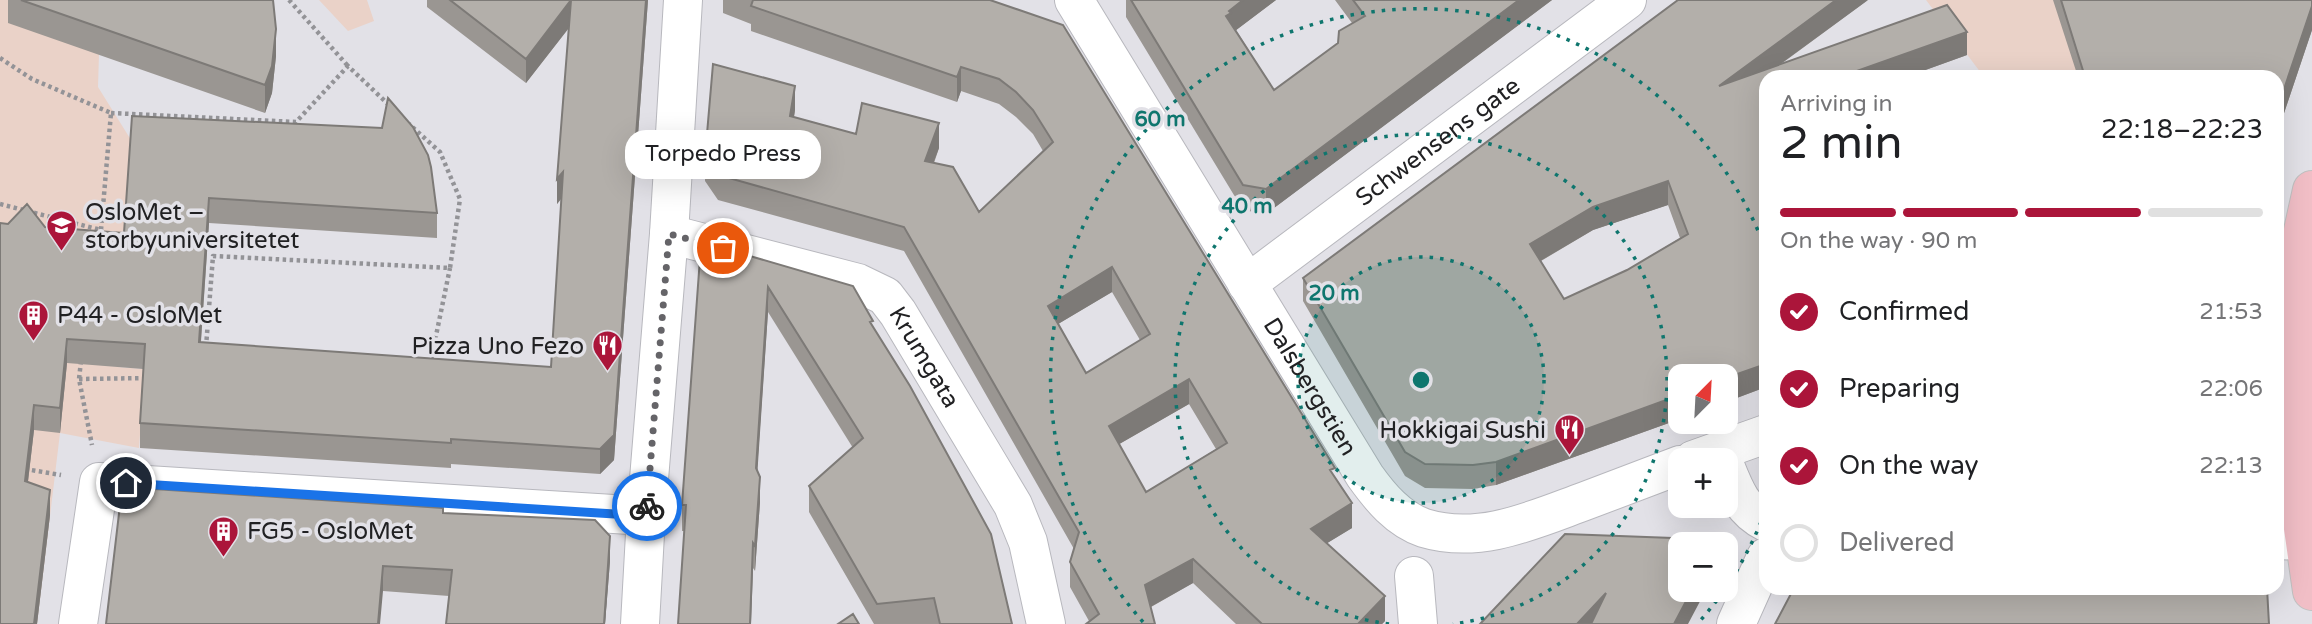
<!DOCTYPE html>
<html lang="en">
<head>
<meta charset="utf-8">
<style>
	body { margin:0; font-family:"Varela Round",sans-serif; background:#f2f2f2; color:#202124; height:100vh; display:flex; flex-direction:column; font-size:26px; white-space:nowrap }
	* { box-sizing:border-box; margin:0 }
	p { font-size:23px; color:#757577 }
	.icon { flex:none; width:38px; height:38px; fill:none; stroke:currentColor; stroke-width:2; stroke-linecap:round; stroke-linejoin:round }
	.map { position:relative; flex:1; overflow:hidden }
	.sheet { position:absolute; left:1759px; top:70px; width:525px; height:525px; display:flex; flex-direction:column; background:#fff; border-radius:21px; box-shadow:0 7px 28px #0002 }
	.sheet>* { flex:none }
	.needle { width:46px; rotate:24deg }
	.buttons { position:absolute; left:1668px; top:364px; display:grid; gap:14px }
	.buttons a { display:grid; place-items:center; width:70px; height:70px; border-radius:14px; background:#fff; box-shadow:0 7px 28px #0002; font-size:35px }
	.pin { position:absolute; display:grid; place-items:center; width:60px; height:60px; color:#fff; margin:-30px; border:4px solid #fff; border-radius:50%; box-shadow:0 2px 7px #0007 }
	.courier { position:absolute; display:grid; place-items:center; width:70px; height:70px; margin:-35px; border:5px solid #1a73e8; border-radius:50%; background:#fff; color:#222; box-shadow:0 2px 9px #0007 }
	.bubble { position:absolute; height:49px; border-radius:21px; background:#fff; box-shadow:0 7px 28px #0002; font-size:23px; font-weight:600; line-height:49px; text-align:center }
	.head em { font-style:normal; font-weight:600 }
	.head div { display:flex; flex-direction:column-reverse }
	.head { display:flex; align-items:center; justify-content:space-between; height:119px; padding:0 21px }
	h1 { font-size:46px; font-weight:600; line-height:52px }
	.bar { display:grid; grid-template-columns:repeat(4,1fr); gap:10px 7px; align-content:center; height:84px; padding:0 21px }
	.bar i { height:9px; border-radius:5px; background:#e0e0e0 }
	.bar .active { background:#ab153a }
	.bar p { grid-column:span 4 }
	ol { padding:0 21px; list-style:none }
	li { display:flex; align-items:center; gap:21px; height:77px }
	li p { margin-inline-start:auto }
	li .icon { padding:7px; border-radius:50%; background:#ab153a; color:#fff; stroke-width:4 }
	li:last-child { color:#757577 }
	li i { width:38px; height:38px; border:4px solid #e0e0e0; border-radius:50% }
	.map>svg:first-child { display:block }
</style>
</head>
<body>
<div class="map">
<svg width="2312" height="624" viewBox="0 0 2312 624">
	<rect width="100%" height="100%" fill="#e2e1e7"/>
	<!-- education -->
	<path fill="#ead2c8" d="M0 0H16L99 54 98 87 131 140 118 367 145 369 139 448 60 433 37 624H0Z
		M319 0H367L374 21 348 31Z
		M1926 0H2181L2121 77H1984Z"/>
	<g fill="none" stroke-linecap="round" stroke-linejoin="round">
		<defs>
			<g id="minor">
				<path id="s1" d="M1074 0 1365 476C1380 497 1398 519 1424 528 1480 545 1533 520 1585 501 1616 489 1648 477 1680 465"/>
				<path id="s2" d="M669 234 858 283 885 296 898 313 1013 505 1028 542 1046 624"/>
				<path id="s3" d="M1247 284 1627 0"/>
				<path d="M1693 460 1766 434"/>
				<path d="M1726 468C1735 491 1743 511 1766 522"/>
				<path d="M2277 540 2304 541"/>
				<path d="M1414 576 1418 624"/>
				<path d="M78 624 99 482 646 516"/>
				<path d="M640 624 646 516 669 234 683 0"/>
				<path d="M1736 624 1766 557"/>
			</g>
			<path id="major" d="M2312 190 2301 240 2297 271 2293 337 2301 514 2312 591"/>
		</defs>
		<!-- minor casing -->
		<use href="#minor" stroke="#b8b8be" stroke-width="40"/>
		<!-- major casing -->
		<use href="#major" stroke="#c1c1c1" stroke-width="40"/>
		<!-- path -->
		<path stroke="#939397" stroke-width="4.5" stroke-dasharray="3.5 3.5" stroke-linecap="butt" d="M289 0 348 66
			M0 58 32 79 111 113 101 230
			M111 113 296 122 348 66 390 106
			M0 204 101 230 100 234
			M206 347 213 256 450 268 460 199 440 152 409 124
			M431 360 450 268
			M81 361 79 379 92 445
			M79 379 148 378
			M25 469 61 475"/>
		<!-- minor -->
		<use href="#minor" stroke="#fff" stroke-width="38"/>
		<!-- major -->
		<use href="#major" stroke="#f1bec6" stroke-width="38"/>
	</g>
	<!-- wall -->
	<path fill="#9a9692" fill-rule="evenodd" d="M8 0H273L276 56 272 93 265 113 8 23Z
		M427 0H648L614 460 600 474 451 464V468L140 448V423L143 369 67 363 60 433 34 430 28 482 50 515 37 624H0L45 227 124 233 132 116 437 213V238L209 223 201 342 551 367 562 198 557 204 569 28 526 83 427 7Z
		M723 0H990L1335 477 1352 528 1327 543 1385 621 1382 624H1236L1193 583 1151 607 1089 621 1070 587V562L1074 549 904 251 718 200 705 181V157L795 110 794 117 856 134 939 148 934 163 979 212 1043 151 1033 134 1016 117 999 104 961 91 957 102 751 31V24L723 13ZM1112 292 1140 340 1086 373 1058 324ZM1189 404 1216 449 1146 492 1119 444Z
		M1126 0H1276L1236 30 1274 90 1338 43 1352 23 1335 0H1552L1266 214 1243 210 1126 17Z
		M1868 0 1781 64 1967 55 1906 77H1766V387L1726 402V376H1680V419L1496 485 1473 489 1425 488 1405 476 1303 301V278ZM1668 205 1680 238 1627 270 1564 299 1541 261 1593 230Z
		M2053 0H2312V30L2277 134V77H2078Z
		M719 247 873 327 1012 624H874L809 512V486L853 448 768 312 757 471 760 502 755 571 753 568 684 531H682V505Z
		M443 513 610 561 605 624H446L449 596 383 591 106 624Z"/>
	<!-- shaded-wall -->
	<path fill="#7d7a77" d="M571 0V25L526 83V59Z
		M646 0H648L614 460 600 474V449Z
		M1243 0H1276L1231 34 1226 16 1229 11Z
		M1519 0H1552L1266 214V189Z
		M1836 0H1868L1719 109V86Z
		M2312 6V30L2277 134V110Z
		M276 29V56L272 93 265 113V85Z
		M1967 32V55L1906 77H1840Z
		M961 67V91L957 102V77Z
		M795 86V110L790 141V116Z
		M939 123V148L925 185V161Z
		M563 172V196L557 204V179Z
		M1668 181V205L1593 230 1530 267V244L1593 207Z
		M209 198V223L199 367V342Z
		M1112 267V292L1048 330V306Z
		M768 287V312L756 493V468Z
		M67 339V363L60 433V408Z
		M1766 364V387L1726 402V378Z
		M1189 379V404L1109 450V426Z
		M1680 395V419L1496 485V462Z
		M34 405V430L25 506V481Z
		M760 477V502L755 571V546Z
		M50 490V515L37 624H34Z
		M1352 503V528L1311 553V529Z
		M610 536V561L605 624H604Z
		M753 543V568L751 624H750Z
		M1193 559V583L1145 610V585Z
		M383 566V591L380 624H378Z
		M1692 590H1706L1688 624H1674Z
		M1606 593 1601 624H1577Z
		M1385 596V621L1382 624H1358Z"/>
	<!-- building -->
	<path fill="#b3afaa" stroke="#7d7a77" stroke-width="2" fill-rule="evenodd" d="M21 0H273L276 29 272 66 265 85Z
		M450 0H646L614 435 600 449 451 439V443L140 423 145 344 67 339 60 408 34 405 25 481 50 490 34 624H0V223L8 224 27 204 45 227 124 233 132 116 382 128 388 98 413 127 428 155 431 167 437 213 209 198 199 342 551 367 563 172 557 179 571 0 526 59Z
		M753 0H990L1063 25 1335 468 1330 470 1352 503 1311 529 1385 596 1358 624H1262L1193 559 1145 585 1155 624H1086L1099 614 1070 562 1079 532 904 227 718 175 705 157 713 64 795 86 790 116 856 134 862 103 939 123 925 161 953 167 979 212 1053 142 1033 110 1016 92 999 79 961 67 957 77 751 6ZM1112 267 1150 334 1086 373 1048 306ZM1189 379 1227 443 1146 492 1109 426Z
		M1131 0H1243L1229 11 1231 13 1226 16 1274 90 1338 43 1339 31 1365 16 1353 0H1519L1266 189 1243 185Z
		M1678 0H1836L1719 86 1947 5 1967 32 1840 77H1766V364L1726 378V376H1680V395L1496 462 1473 465 1425 464 1405 452 1303 278ZM1668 181 1688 234 1627 270 1564 299 1530 244 1593 207Z
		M2061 0H2312V6L2277 110V77H2085Z
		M719 247 853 286 873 321 870 322 910 386 991 534 1012 624H940L934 598 877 604 809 486 863 438 768 287 756 468 760 477 755 546 753 543 750 624H678L686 505H682L700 258Z
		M139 488 443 508V513L595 520 610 536 604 624H446L452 570 383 566 378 624H106L120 505Z
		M1565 534 1700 539 1704 544H1680V590H1692L1674 624H1591L1606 593 1577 624H1480Z
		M1794 588H2267L2269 624H1775Z
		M853 614 859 624H838Z"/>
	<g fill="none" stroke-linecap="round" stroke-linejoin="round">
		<!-- done -->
		<path stroke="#656468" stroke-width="7" stroke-dasharray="0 12.6" d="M647 506 669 234 723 248"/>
		<!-- route -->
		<path stroke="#1a73e8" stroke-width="9" d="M126 483 646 516 647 506"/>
	</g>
	<!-- distance rings -->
	<circle cx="1421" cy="380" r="123" fill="#0f766e" fill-opacity=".12"/>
	<g fill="none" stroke="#0f766e" stroke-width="3.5" stroke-dasharray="3.5 7">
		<circle cx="1421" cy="380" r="123"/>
		<path d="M1389 624A246 246 0 1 1 1453 624"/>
		<path d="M1765 512A369 369 0 0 1 1727 586M1723 592A369 369 0 0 1 1699 622M1143 622A369 369 0 1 1 1765 248"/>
	</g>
	<!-- icons -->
	<defs>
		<symbol id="university-pin" viewBox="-11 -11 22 30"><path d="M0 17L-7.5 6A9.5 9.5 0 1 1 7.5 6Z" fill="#ab153a" stroke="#e2e1e7"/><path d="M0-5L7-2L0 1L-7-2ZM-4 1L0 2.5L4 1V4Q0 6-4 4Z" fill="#fff"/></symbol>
		<symbol id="building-pin" viewBox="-11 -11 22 30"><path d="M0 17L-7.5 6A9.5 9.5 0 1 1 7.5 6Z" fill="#ab153a" stroke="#e2e1e7"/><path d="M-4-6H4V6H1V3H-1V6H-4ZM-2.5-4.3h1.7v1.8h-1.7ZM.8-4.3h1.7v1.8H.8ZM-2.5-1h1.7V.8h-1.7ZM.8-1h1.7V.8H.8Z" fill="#fff"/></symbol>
		<symbol id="restaurant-pin" viewBox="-11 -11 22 30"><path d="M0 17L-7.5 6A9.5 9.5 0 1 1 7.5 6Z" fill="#ab153a" stroke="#e2e1e7"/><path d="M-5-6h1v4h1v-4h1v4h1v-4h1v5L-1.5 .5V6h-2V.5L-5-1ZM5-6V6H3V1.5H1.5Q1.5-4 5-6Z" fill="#fff"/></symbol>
	</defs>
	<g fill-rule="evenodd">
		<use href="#university-pin" x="44" y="208" width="35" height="47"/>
		<use href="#building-pin" x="16" y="298" width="35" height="47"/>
		<use href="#restaurant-pin" x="590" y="328" width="35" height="47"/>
		<use href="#restaurant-pin" x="1552" y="412" width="35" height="47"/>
		<use href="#building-pin" x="206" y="514" width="35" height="47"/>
	</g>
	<g text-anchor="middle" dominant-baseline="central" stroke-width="7" stroke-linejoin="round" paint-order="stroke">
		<!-- street labels -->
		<g font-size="24" fill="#212123" stroke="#e2e1e7">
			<text stroke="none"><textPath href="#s3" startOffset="238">Schwensens gate</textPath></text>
			<text stroke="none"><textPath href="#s2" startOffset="298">Krumgata</textPath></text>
			<text stroke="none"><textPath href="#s1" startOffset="453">Dalsbergstien</textPath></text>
		</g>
		<!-- poi labels -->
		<g font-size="24" fill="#212123" stroke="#e2e1e7" text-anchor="start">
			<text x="85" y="212">OsloMet –<tspan x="85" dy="28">storbyuniversitetet</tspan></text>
			<text x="57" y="315">P44 - OsloMet</text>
			<text x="584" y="346" text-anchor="end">Pizza Uno Fezo</text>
			<text x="1546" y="430" text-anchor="end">Hokkigai Sushi</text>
			<text x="247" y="531">FG5 - OsloMet</text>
		</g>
	</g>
	<circle cx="1421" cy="380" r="10" fill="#0f766e" stroke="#e2e1e7" stroke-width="3.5"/>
	<g font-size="21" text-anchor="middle" font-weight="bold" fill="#0f766e" stroke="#e2e1e7" stroke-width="7" stroke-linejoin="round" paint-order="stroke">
		<text x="1160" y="126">60 m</text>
		<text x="1247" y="213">40 m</text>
		<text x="1334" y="300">20 m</text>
	</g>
</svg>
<div class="buttons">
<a><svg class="needle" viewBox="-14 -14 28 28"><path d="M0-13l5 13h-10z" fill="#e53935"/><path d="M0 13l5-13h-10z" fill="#757577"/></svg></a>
<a>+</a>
<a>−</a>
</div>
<div class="pin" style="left:723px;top:248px;background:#ea580c"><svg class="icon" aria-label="bag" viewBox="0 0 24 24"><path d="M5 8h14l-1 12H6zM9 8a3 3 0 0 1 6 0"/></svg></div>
<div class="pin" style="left:126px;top:483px;background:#1f2937"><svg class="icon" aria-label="home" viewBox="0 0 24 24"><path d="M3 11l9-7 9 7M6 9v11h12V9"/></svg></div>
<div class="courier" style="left:647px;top:506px"><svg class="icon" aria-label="bike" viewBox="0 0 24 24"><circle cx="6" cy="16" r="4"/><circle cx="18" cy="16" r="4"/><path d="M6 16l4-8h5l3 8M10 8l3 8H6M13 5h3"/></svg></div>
<div class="bubble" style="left:625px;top:130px;width:196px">Torpedo Press</div>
<section class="sheet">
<div class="head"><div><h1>2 min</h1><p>Arriving in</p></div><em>22:18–22:23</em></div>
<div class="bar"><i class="active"></i><i class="active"></i><i class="active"></i><i></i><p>On the way · 90 m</p></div>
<ol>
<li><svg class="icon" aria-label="check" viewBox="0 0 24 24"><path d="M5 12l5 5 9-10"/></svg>Confirmed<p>21:53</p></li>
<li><svg class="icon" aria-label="check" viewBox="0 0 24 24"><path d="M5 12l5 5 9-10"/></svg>Preparing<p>22:06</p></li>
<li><svg class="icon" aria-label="check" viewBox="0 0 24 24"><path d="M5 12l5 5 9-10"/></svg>On the way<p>22:13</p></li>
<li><i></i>Delivered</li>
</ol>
</section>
</div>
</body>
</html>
